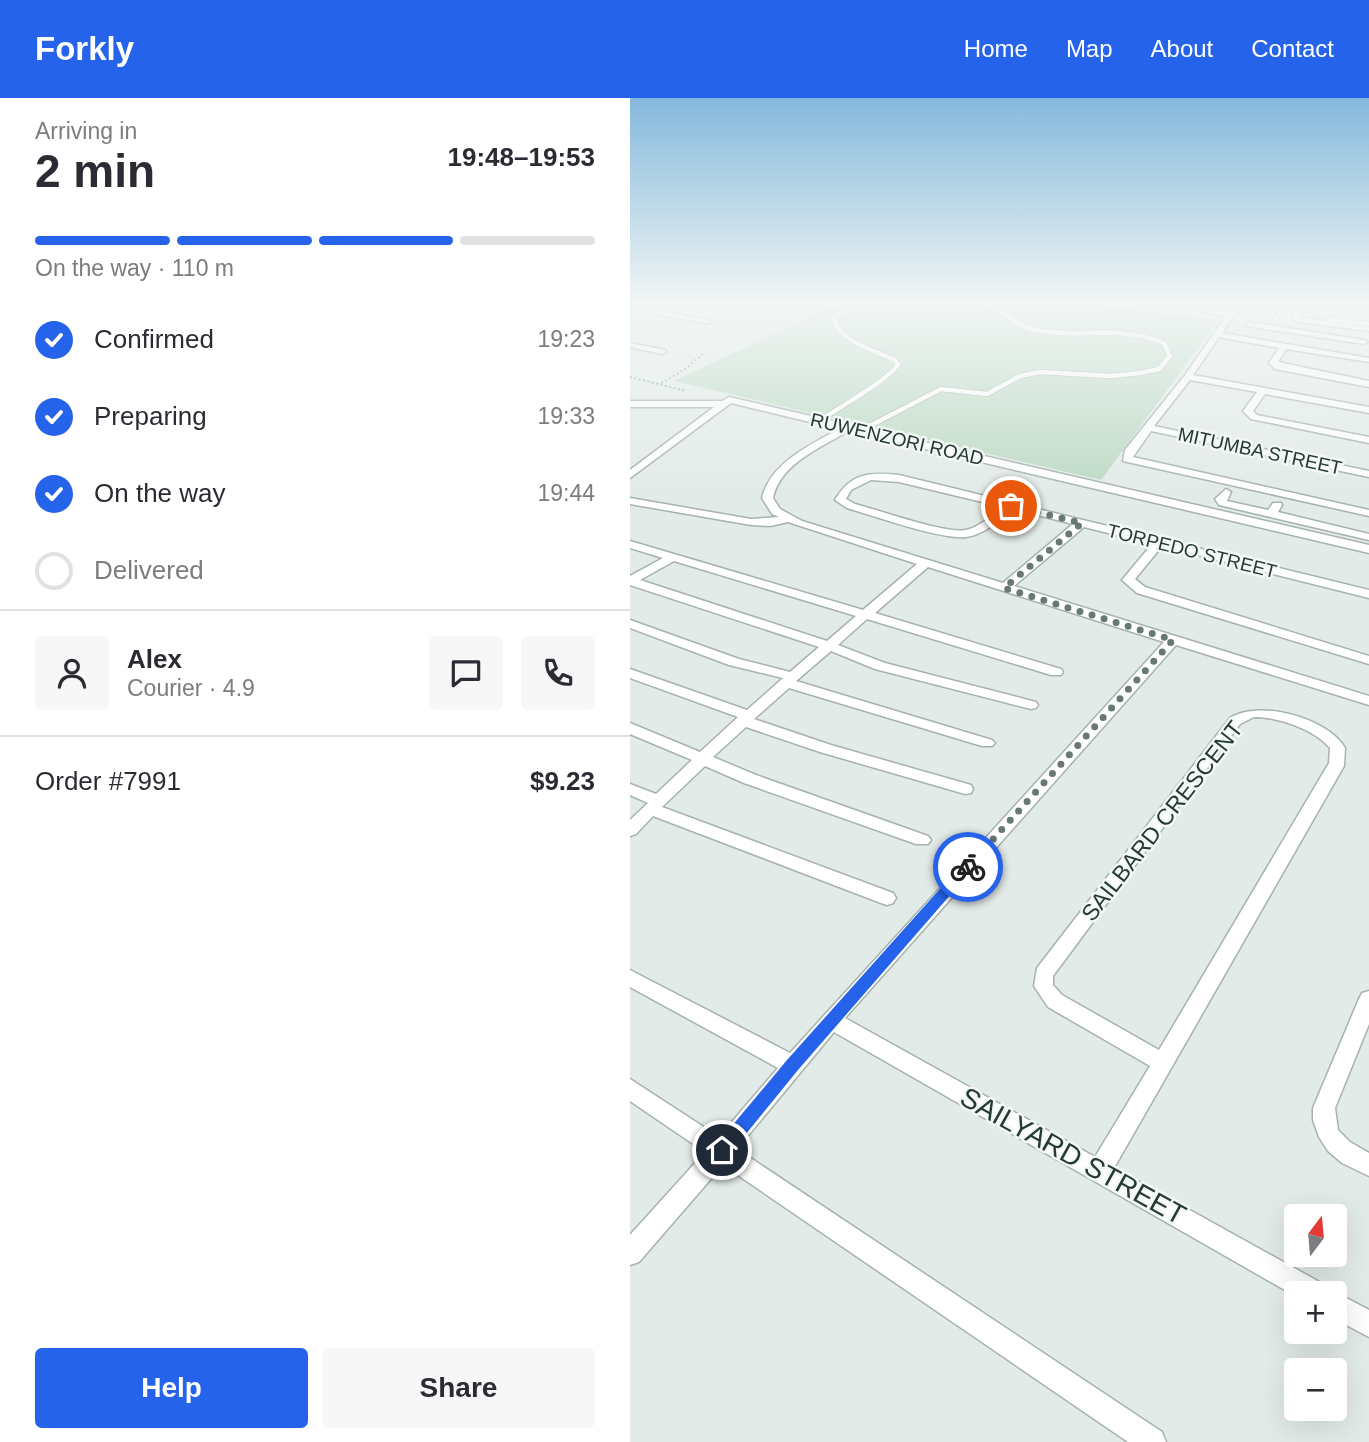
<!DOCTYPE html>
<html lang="en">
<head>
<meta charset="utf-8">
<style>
	body { margin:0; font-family:Arial,sans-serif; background:#f7f7f7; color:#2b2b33; height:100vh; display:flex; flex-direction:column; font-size:26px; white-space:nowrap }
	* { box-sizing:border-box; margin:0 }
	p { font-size:23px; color:#7c7c81 }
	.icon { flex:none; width:38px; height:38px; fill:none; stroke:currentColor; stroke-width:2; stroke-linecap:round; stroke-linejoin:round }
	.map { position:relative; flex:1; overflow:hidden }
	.panel { display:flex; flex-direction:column; background:#fff; width:630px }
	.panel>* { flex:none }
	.needle { width:46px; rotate:16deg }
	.buttons { position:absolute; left:654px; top:1106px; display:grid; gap:14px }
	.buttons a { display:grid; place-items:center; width:63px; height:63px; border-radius:7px; background:#fff; box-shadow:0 7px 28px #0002; font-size:35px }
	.pin { position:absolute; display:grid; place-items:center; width:60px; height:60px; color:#fff; margin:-30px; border:4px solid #fff; border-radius:50%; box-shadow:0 2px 7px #0007 }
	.courier { position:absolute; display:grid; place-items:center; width:70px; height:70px; margin:-35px; border:5px solid #2563eb; border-radius:50%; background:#fff; color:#222; box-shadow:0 2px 9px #0007 }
	.headline em { font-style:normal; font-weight:700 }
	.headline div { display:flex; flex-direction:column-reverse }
	.headline { display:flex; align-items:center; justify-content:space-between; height:119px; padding:0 35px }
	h1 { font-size:46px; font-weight:700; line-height:52px }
	.bar { display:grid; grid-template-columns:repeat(4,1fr); gap:10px 7px; align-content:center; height:84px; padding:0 35px }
	.bar i { height:9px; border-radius:5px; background:#e1e1e2 }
	.bar .current { background:#2563eb }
	.bar p { grid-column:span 4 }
	.line { display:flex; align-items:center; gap:18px; padding:0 35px; border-top:2px solid #e1e1e2 }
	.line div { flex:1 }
	.round { display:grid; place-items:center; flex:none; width:74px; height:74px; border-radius:7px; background:#f7f7f7 }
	ol { padding:0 35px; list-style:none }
	li { display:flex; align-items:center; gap:21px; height:77px }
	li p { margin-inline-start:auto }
	li .icon { padding:7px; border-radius:50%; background:#2563eb; color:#fff; stroke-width:4 }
	li:last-child { color:#7c7c81 }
	li i { width:38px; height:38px; border:4px solid #e1e1e2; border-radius:50% }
	.button { display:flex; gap:14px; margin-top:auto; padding:14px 35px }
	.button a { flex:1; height:80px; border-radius:7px; background:#2563eb; color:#fff; font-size:28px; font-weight:700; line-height:80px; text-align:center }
	.button a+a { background:#f7f7f7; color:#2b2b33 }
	header { display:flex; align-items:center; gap:42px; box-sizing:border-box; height:98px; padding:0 35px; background:#2563eb; color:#fff }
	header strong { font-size:33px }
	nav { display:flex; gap:38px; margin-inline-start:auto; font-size:24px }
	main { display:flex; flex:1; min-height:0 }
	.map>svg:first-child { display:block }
</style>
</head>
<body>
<header>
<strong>Forkly</strong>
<nav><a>Home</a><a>Map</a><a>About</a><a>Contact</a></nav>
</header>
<main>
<section class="panel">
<div class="headline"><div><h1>2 min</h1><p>Arriving in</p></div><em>19:48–19:53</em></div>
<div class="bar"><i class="current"></i><i class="current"></i><i class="current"></i><i></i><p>On the way · 110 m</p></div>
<ol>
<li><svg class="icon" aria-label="check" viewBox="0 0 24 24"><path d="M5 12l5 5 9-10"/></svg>Confirmed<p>19:23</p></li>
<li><svg class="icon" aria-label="check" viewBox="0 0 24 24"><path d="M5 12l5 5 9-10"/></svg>Preparing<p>19:33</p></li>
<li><svg class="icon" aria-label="check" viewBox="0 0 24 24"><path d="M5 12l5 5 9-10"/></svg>On the way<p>19:44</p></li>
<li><i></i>Delivered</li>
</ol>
<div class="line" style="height:126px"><a class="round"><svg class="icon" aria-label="person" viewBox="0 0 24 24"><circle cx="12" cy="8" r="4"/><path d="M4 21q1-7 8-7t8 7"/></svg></a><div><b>Alex</b><p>Courier · 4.9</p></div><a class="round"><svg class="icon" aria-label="chat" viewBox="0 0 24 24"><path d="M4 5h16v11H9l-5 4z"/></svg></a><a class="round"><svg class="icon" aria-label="phone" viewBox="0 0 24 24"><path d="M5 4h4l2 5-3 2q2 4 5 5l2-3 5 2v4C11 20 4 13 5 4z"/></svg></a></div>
<div class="line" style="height:91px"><div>Order #7991</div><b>$9.23</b></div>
<div class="button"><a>Help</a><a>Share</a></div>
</section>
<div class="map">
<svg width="739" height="1344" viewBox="0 0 739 1344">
	<rect width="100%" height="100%" fill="#e3ebe8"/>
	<!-- green -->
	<path fill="#bedac6" d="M205 207H473L588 223 471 382 44 283Z"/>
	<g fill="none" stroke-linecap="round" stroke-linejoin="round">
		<defs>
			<path id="lane-far1" d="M645 222 653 211 669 212
				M695 226 700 221 739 226
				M190 323C214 305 249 289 268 267L265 262C246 253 207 243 204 220L226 207
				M232 332 311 291 357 296 390 278 410 274 481 278 510 275 529 271 540 258 534 245C486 225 444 243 398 230 384 226 374 213 361 207"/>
			<path id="lane" d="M231 332 235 330"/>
			<path id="street" d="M0 207 78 222 82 224 78 226 0 210Z
				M536 207 599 213 603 207H611L592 235 739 260V264L656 251 648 264 739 283V289L645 271 639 265 649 250 589 239 563 277 739 309V315L635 296 623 313 627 317 739 339V345L621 321 613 313 627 294 560 282 524 328 739 373V379L521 333 503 359 739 412V418L493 363 495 352 555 277 596 218Z
				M669 207H677L670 218 673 220 739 229V233L668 224 662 218Z
				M688 207 739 210V214L692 209Z
				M619 224 734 242 738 244 734 246 616 228Z
				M0 245 35 252 36 254 32 256 0 249Z
				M99 299 739 447V455L219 333C191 349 150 366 143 400L150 411 172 423 373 485 443 426 383 411C369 422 354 437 336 439 312 442 244 418 217 410L205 402C221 375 239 374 269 377L739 492V500L532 448 505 481 515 489 739 558V566L507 495 492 482 522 446 454 429 384 488 739 598V607L546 547 215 920 465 1059 520 968 418 909 404 888 407 870 600 620C629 601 698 620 715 650L714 668 484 1070 693 1186 697 1195H667V1199L204 934 107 1051 532 1334 536 1344H498L93 1067 9 1164 0 1167V1137L75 1054 0 1003V981L89 1039 148 970 0 889V872L160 955 534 544 298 469 245 515 431 571 433 574 431 577H421L237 521 208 547 255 565 406 604 408 607 406 610 401 611 245 571 201 553 166 583 362 642 365 645 362 648H352L159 590 124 621 201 647 341 687 343 691 341 695 335 696 190 654 116 629 83 659 126 677 298 738 301 742 298 746H286L114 685 75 668 32 709 263 795 266 800 263 805 257 807 251 805 23 718 6 736 0 738V722L18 705 0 697V686L26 696 62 662 0 636V625L70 654 108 619 0 580V571L117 612 153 580 99 567 0 530V522L109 561 160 574 189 549 0 487V478L33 460 0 450V443L233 512 287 466 158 424 140 428 121 427 0 406V400L121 421 149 419 142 416 132 400C140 365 180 347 209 331L101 305 0 380V372L84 309H0V303H92ZM241 382 269 384 373 409C362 417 350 429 336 432 315 436 249 412 225 406L216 401 221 392ZM44 463 226 518 197 543 10 482ZM624 619C648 619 684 631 700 650L699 665 529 952 432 897 423 887V878L610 626Z
				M596 391 601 394 597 403 638 412 643 405H651L652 407 648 414 739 436V442L589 407 585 401Z
				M739 893V926L705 1010 708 1032 720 1044 739 1055V1078L712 1065 698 1053 689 1039 683 1022V1010L729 901 732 895Z
				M705 1194 739 1212V1239L705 1221V1195H703Z"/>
		</defs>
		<!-- lane-far1 casing -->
		<use href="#lane-far1" stroke="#a6b2af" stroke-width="6"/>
		<!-- lane casing -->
		<use href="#lane" stroke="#a6b2af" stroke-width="8"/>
		<!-- street casing -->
		<use href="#street" stroke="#a6b2af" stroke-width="3"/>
		<!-- path -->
		<path stroke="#87aba1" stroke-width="2" stroke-dasharray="2 2.5" stroke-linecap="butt" d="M0 279 56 293
			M31 285 54 272 75 254"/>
		<!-- lane-far1 -->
		<use href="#lane-far1" stroke="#fff" stroke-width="4.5"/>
		<!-- lane -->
		<use href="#lane" stroke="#fff" stroke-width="5"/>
		<!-- street -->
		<use href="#street" fill="#fff" fill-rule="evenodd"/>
	</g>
	<!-- sky -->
	<linearGradient id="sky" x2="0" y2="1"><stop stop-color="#85b9dc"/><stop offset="0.52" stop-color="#f2f6f5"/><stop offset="1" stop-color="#f2f6f5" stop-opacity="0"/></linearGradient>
	<rect width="739" height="395" fill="url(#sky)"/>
	<!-- route -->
	<path fill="#2563eb" d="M338 764 342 765V772L168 972 98 1058 92 1060 86 1058 84 1052 86 1047 157 962 333 765Z"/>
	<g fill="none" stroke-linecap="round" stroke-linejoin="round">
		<!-- done -->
		<path stroke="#687874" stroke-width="7" stroke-dasharray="0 12.6" d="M338 769 543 542 374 490 452 425 381 408"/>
	</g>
	<g text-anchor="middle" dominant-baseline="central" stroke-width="5" stroke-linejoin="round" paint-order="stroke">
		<!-- far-street labels -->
		<g font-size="19" fill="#253a35" stroke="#f3f8f6">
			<text transform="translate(267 341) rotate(13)">RUWENZORI ROAD</text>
			<text transform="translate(630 353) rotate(12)">MITUMBA STREET</text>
			<text transform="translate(562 453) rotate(14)">TORPEDO STREET</text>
		</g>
		<!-- street labels -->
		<g font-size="23" fill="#253a35" stroke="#f3f8f6">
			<text transform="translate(532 723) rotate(-52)">SAILBARD CRESCENT</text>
		</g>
		<!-- near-street labels -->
		<g font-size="28" fill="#253a35" stroke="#f3f8f6">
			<text transform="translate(443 1058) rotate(29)">SAILYARD STREET</text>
		</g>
	</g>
</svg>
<div class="buttons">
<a><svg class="needle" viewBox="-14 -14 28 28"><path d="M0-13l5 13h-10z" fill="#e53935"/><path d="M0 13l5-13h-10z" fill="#7c7c81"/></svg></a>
<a>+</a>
<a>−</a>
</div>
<div class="pin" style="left:381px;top:408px;background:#ea580c"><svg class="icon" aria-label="bag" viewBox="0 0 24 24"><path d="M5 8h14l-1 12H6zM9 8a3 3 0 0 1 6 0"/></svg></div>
<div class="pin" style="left:92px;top:1052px;background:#1f2937"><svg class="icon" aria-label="home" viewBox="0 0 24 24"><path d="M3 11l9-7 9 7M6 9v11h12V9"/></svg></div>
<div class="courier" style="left:338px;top:769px"><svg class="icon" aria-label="bike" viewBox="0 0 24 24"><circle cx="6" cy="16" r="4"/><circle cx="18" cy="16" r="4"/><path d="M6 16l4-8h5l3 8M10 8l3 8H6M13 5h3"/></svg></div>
</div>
</main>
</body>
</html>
